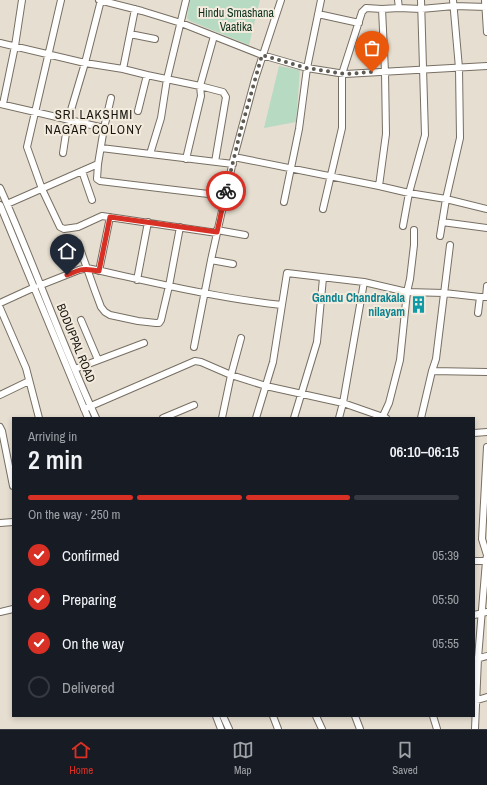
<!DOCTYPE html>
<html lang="en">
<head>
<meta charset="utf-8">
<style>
	body { margin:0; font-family:"Archivo Narrow",sans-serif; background:#20242c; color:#f1f3f6; height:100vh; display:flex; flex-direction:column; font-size:15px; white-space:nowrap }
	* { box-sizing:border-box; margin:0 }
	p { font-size:13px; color:#9ea1a6 }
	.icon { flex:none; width:22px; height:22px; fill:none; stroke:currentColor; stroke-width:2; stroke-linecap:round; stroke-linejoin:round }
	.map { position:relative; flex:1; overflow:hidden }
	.drawer { position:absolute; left:12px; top:417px; width:463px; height:300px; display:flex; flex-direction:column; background:#171b24; border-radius:0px; box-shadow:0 2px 6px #0003 }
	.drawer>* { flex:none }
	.pin { position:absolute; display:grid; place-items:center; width:34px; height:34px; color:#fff; margin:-41px -17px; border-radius:50% 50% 50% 0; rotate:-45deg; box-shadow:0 0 4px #0007 }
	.pin .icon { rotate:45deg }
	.courier { position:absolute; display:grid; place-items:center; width:40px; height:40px; margin:-20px; border:3px solid #d93025; border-radius:50%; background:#fff; color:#222; box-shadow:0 1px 5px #0007 }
	.head em { font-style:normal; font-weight:600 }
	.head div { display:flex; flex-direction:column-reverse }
	.head { display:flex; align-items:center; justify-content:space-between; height:68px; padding:0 16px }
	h1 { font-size:26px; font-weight:600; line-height:30px }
	.bar { display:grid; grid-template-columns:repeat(4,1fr); gap:6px 4px; align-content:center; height:48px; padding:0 16px }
	.bar i { height:5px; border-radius:3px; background:#363941 }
	.bar .current { background:#d93025 }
	.bar p { grid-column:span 4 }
	ol { padding:0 16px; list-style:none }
	li { display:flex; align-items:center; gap:12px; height:44px }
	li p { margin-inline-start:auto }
	li .icon { padding:4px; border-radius:50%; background:#d93025; color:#fff; stroke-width:4 }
	li:last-child { color:#9ea1a6 }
	li i { width:22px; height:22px; border:2px solid #363941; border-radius:50% }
	.tab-bar { display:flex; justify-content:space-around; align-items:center; height:56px; border-top:1px solid #363941; background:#171b24; font-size:11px; color:#9ea1a6 }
	.tab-bar a { display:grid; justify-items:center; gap:2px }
	.tab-bar .current { color:#d93025 }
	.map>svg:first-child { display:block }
</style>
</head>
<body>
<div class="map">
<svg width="487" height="729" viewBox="0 0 487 729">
	<rect width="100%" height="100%" fill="#e6ded0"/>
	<!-- green -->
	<path fill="#b6dac2" d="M190 0H260L249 45 190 21 187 18Z
		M279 66 300 70 296 122 264 128Z"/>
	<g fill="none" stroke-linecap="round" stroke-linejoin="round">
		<defs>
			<path id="minor" d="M61 0 27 147 42 189 60 227 64 229 78 227 102 216 217 233
				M99 0 142 11 181 23 262 55 307 68 345 74 487 66
				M398 0 399 8
				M485 0 487 32
				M318 14 359 23
				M130 34 155 39
				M214 36 200 86 223 92 226 97 215 162
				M0 43 85 63 123 69 147 75 200 86 201 96 186 159
				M123 69 135 9
				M111 98 104 128 98 164 97 179 100 181 225 196
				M0 104 104 128
				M3 104 15 46 22 0
				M138 111 147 75
				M101 148 233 164
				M63 153 68 120 85 63 101 0
				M150 154 161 118 167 79 186 0
				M234 157 255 79 281 0
				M82 171 92 200
				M379 186 386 134 385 72 382 9
				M0 188C34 264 61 342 96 418
				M284 202 299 129 307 68 321 0
				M7 204 82 171 98 164
				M0 205 88 418
				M323 209 342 128V74L362 12 366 8 382 9 399 8 421 9 454 6 487 7
				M442 222 487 228
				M403 226 409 193 425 135 421 0
				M217 230 245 235
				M440 236 446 199 460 138 459 68 453 0
				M78 243 95 291 101 307 105 312 110 315 138 321 156 323H159L161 320 169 286 180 227
				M211 260 233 264
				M99 271 110 217
				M137 280 148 222
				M41 285 79 270 87 268C152 282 216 298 282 305
				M480 297H486L487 286
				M0 303 35 287
				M0 308 26 368 39 418
				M81 320 98 360
				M194 347 211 260 234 157 379 186 409 193 446 199 487 209
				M75 369 144 343
				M432 371 487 372
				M0 395 29 381
				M84 409 195 361 201 362 231 375 266 386 343 403 386 418
				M163 418 194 405
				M222 418 231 375 241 338
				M256 418 273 362 287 273 364 282 407 292 444 293 480 297 478 313
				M294 418 317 342 323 278
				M339 418 343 403 364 282
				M382 418 389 403 400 360 407 292 410 279 414 245V230
				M421 418 432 371 436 359 450 245
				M0 427 2 431 13 486
				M474 433 487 432
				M0 523 13 522
				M474 561H486L478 658 475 729
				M486 561 487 555 482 539 487 447
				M0 612 13 609
				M474 615 487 612
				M476 659 487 656
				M474 701 487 697
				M216 716 221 729
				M223 716 229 729
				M273 716 278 729
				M316 716 322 729
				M355 716 360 729
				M433 716 437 729"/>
		</defs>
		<!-- minor casing -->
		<use href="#minor" stroke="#776f63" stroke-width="8"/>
		<!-- minor -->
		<use href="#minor" stroke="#fff" stroke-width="6"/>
	</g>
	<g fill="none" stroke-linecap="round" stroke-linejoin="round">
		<!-- done -->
		<path stroke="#5f5b53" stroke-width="4" stroke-dasharray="0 7.2" d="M226 191 240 133 262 55 307 68 345 74 372 72"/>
		<!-- route -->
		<path stroke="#d93025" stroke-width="5" d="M67 275C81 269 84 268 99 271L110 217 217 232 226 191"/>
	</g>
	<!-- icons -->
	<defs>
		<symbol id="building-bare" viewBox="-9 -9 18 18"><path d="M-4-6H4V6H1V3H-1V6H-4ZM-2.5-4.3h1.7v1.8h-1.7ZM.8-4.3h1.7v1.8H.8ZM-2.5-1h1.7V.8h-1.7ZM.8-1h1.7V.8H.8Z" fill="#0f9aa8" stroke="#f3ebdd" stroke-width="2.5" paint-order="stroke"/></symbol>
	</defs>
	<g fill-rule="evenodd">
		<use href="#building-bare" x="406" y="292" width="25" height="25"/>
	</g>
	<g text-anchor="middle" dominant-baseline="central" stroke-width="4" stroke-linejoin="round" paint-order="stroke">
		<!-- park labels -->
		<g font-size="12" fill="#0c321e" stroke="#f3ebdd">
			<text x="236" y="13">Hindu Smashana<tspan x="236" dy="14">Vaatika</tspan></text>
		</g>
		<!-- culture labels -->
		<g font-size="12" font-weight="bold" fill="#0d838f" stroke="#f3ebdd" text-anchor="end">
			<text x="405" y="298">Gandu Chandrakala<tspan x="405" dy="14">nilayam</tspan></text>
		</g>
		<!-- street labels -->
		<g font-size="12" fill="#17140f" stroke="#f3ebdd">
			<text transform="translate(76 343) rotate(68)">BODUPPAL ROAD</text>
		</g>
		<!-- neighbourhood labels -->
		<g font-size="13" letter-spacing="1" fill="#17140f" stroke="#f3ebdd">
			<text x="94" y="114">SRI LAKSHMI<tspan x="94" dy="15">NAGAR COLONY</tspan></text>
		</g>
	</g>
</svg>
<div class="pin" style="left:372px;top:72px;background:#ea580c"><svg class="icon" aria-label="bag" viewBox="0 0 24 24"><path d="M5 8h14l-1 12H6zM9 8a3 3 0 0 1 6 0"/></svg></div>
<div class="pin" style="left:67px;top:275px;background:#1f2937"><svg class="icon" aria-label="home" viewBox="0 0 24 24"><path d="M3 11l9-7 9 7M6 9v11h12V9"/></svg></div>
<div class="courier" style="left:226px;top:191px"><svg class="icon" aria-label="bike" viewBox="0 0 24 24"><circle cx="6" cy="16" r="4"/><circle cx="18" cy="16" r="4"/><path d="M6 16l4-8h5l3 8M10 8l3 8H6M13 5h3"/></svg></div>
<section class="drawer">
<div class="head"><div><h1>2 min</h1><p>Arriving in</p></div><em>06:10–06:15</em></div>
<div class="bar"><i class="current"></i><i class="current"></i><i class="current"></i><i></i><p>On the way · 250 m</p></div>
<ol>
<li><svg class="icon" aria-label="check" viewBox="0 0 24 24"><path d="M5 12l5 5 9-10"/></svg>Confirmed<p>05:39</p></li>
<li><svg class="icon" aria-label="check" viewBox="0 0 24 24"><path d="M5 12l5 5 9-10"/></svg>Preparing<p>05:50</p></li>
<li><svg class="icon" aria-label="check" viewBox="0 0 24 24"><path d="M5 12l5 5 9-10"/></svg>On the way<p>05:55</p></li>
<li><i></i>Delivered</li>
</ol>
</section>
</div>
<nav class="tab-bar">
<a class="current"><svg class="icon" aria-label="home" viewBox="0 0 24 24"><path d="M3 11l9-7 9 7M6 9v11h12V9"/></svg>Home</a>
<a><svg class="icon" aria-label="map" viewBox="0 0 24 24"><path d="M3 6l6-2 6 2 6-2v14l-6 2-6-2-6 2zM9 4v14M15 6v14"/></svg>Map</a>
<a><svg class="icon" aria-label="saved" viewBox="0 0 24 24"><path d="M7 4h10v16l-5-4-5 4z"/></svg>Saved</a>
</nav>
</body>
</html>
